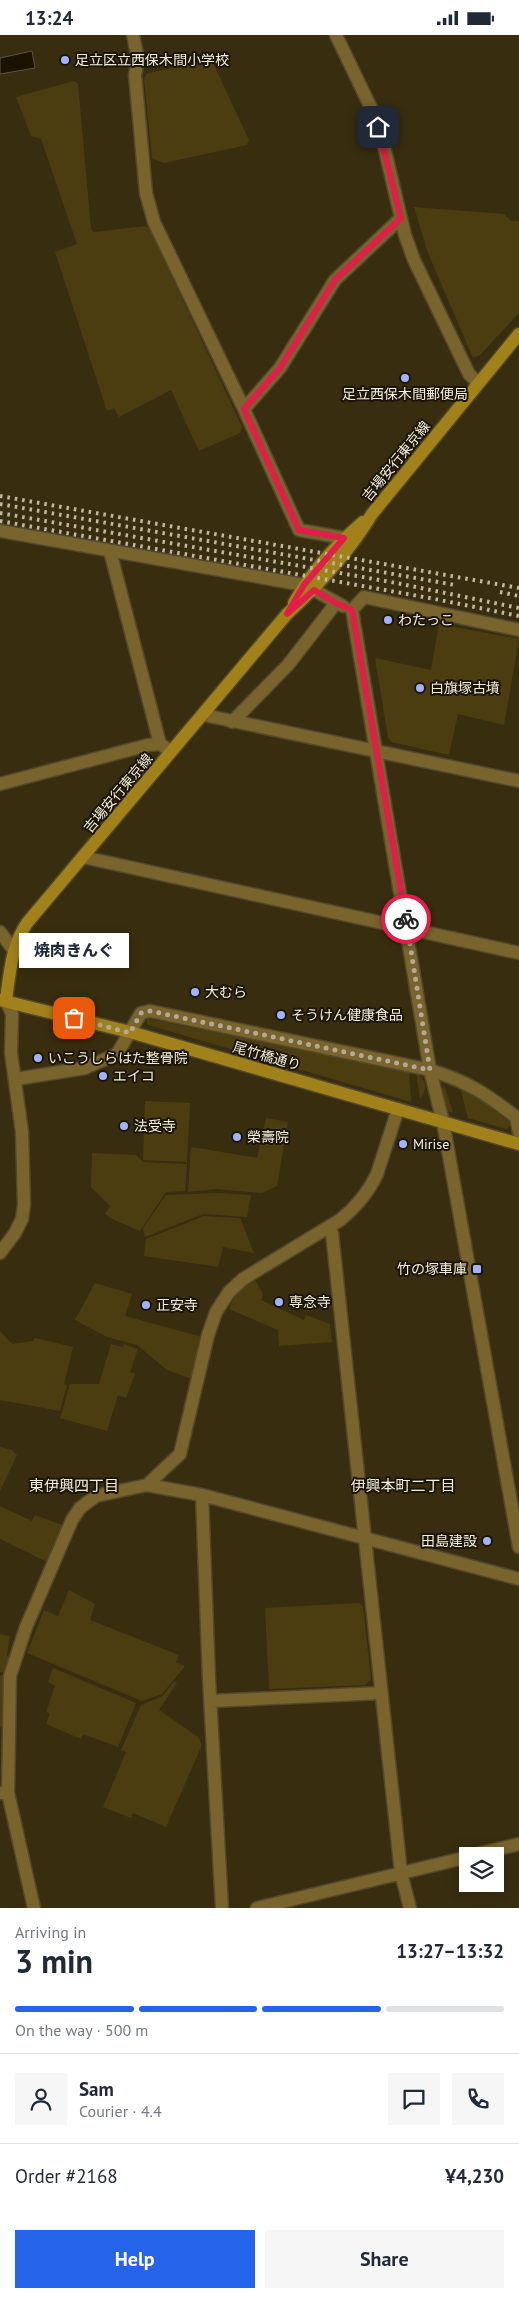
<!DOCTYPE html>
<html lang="en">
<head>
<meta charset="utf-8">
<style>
	body { margin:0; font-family:"PT Sans","Noto Sans JP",sans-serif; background:#f6f6f7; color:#1f2937; height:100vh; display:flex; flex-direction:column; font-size:19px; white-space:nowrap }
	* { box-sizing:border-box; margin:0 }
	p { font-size:16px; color:#747a83 }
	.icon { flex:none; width:28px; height:28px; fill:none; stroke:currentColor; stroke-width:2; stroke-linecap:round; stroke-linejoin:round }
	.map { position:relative; height:1873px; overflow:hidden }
	.drawer { display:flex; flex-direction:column; background:#fff; flex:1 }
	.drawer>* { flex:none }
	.buttons { position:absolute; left:459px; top:1812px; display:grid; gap:10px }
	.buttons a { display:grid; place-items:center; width:45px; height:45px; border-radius:0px; background:#fff; box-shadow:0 2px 12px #0003; font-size:25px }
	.pin { position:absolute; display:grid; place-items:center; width:42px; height:42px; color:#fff; margin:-21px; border-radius:10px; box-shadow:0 2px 8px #0006 }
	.courier { position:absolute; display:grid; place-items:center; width:50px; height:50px; margin:-25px; border:4px solid #e11d48; border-radius:50%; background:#fff; color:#222; box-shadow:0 1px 6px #0007 }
	.bubble { position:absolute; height:35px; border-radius:0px; background:#fff; box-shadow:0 2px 12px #0003; font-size:16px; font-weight:800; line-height:35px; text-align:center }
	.summary em { font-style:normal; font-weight:800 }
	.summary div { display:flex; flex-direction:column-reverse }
	.summary { display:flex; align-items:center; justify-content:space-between; height:85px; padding:0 15px }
	h1 { font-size:32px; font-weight:800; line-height:38px }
	.bar { display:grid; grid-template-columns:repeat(4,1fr); gap:8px 5px; align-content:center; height:60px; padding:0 15px }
	.bar i { height:6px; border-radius:4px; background:#e0e1e3 }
	.bar .selected { background:#2563eb }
	.bar p { grid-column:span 4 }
	.line { display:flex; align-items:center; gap:12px; padding:0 15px; border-top:1px solid #e0e1e3 }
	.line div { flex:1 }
	.round { display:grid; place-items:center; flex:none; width:52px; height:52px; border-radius:0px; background:#f6f6f7 }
	.button { display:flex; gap:10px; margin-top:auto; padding:10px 15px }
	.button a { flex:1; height:58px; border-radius:0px; background:#2563eb; color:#fff; font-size:20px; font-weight:800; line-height:58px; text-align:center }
	.button a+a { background:#f6f6f7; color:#1f2937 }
	.status { display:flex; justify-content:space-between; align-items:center; height:35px; padding:0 25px; background:#fff; direction:ltr }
	.status svg { height:14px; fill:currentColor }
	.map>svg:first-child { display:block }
</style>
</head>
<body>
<div class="status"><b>13:24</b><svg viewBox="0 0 49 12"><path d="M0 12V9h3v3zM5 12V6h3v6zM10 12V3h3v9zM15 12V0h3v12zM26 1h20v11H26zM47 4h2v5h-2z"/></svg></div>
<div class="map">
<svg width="519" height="1873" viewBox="0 0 519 1873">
	<rect width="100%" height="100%" fill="#382d0f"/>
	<!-- green -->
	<path fill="#4c3d11" d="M206 26 213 28 249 105 247 110 164 128 152 123 144 43 148 38Z
		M74 46 78 49 91 194 94 197 145 191 150 194 242 392 240 398 199 416 171 355 119 382 114 373 107 376 55 217 77 209 41 104 31 101 16 62Z
		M414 172 504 179 511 186H519V278L480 320 473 323 428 218Z
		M439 589 519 604 504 690 458 679 449 720 391 707 388 702 375 623 431 635Z
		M148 984 409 1036 411 1067 148 990 146 985Z
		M416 1038C427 1046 428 1053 420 1064Z
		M444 1050 453 1077H449C443 1070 440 1058 444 1050Z
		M460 1052 468 1055 509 1086 511 1090 506 1094 468 1083Z
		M145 1066 190 1068 187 1127 143 1125Z
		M266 1083 288 1087 277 1151 262 1158 216 1154 188 1157 191 1112 257 1123Z
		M92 1118 136 1120 143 1127 187 1129 185 1156 166 1157 140 1196 112 1184 105 1179 110 1171 91 1152Z
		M219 1158 251 1160 247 1182 203 1179 145 1202 143 1193 166 1160Z
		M204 1181 240 1183 254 1218 223 1212 218 1232 144 1221 146 1204Z
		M255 1245 263 1259 261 1265 304 1285 306 1280 330 1289 332 1307 279 1311 278 1295 229 1274 236 1258Z
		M95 1248 132 1259 125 1281 202 1302 192 1344 167 1335 137 1310 107 1302 75 1285Z
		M0 1296 12 1309 33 1306 35 1303 73 1312 64 1349 67 1350 60 1376 0 1365Z
		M111 1309 122 1312 124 1309 138 1314 130 1337 135 1339 126 1363 118 1360 107 1396 60 1383 70 1349H99Z
		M0 1412 12 1415 17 1420 0 1456Z
		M0 1471 32 1486 35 1480 65 1491 49 1528 0 1504Z
		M69 1555 95 1569 90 1585 179 1620 176 1627 185 1631 162 1659 142 1666 27 1618 44 1575 58 1581Z
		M359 1568 363 1572 371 1644 365 1650 269 1654 265 1573Z
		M0 1599 10 1601 7 1620 10 1626 7 1638 0 1637Z
		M53 1633 136 1668 118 1712 83 1699 81 1704 46 1689 50 1678 46 1677 55 1651 48 1647Z
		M0 1640 7 1641V1693L0 1692Z
		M175 1646 177 1648 159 1675 198 1702 202 1710 166 1792 133 1778 131 1783 103 1772 126 1717 121 1715 141 1670 161 1662Z"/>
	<!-- water -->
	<path fill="#1b1200" stroke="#5c5442" d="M32 16 35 33 0 39V23Z"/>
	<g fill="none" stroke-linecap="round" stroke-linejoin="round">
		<defs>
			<path id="minor" d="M133 0 138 24 135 40 146 158 154 187 244 374 299 495 344 503
				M244 374 280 333 335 245 401 183
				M0 496 304 550
				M110 516 160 709
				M314 555 343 571
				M204 680 519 746
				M232 687 288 630 336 568
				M0 749 148 710 160 709 166 713
				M83 822 519 918
				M0 897 13 914
				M16 1044 85 1033 117 1019 141 978 150 976 430 1035C468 1047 485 1058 516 1082L519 1097
				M443 1087 430 1035 352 575 364 562 519 595
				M147 1450 180 1419 208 1300 216 1277 229 1257 243 1244 340 1185C355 1173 368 1158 377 1139L398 1074
				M202 1460 209 1644 222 1873
				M365 1504 401 1838 410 1873
				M211 1666 381 1658
				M1 1758H8L34 1873
				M8 1758 10 1641 26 1592 72 1485 80 1473 96 1461 147 1450 202 1460 519 1544
				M469 1821 519 1809
				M257 1873 468 1822"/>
			<path id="tertiary" d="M336 0 373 77 383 107 405 200 414 225 469 339 478 348
				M443 1087 519 1512
				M332 1198 365 1504
				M0 1218 15 1198 22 1184 24 1170 22 1097 11 1018 12 979 6 965"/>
			<path id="secondary" d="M294 568C311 537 336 510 363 487
				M0 965 130 997 519 1109
				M6 965C10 937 11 912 27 888L287 579C320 549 349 517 372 479L519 299"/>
		</defs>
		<!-- minor casing -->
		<use href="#minor" stroke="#52482c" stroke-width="15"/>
		<!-- tertiary casing -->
		<use href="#tertiary" stroke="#52482c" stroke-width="15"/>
		<!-- secondary casing -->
		<use href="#secondary" stroke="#52482c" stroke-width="15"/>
		<!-- minor -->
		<use href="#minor" stroke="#78642c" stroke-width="12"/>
		<!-- tertiary -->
		<use href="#tertiary" stroke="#78642c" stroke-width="12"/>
		<!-- secondary -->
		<use href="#secondary" stroke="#a1821a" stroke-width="12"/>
		<!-- rail -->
		<path stroke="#c0b9a3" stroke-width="4" stroke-dasharray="2.5 5" stroke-linecap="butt" d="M0 461 519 553
			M0 469 455 550
			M0 478 391 547 519 573
			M0 486 435 564 519 581
			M500 557 519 561"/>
	</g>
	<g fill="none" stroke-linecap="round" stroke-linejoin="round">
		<!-- done -->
		<path stroke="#b2aa94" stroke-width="5" stroke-dasharray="0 9" d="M74 983 130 998 141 978 150 976 430 1035 406 884"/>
		<!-- route -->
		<path stroke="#e11d48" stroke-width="6" d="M378 92 401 183 335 245 280 333 244 374 299 495 344 503 304 550 287 579 314 555 336 568 352 575 406 884"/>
	</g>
	<!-- markers -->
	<g fill="#a2b2fd" stroke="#1b1609" stroke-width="2">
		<circle cx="65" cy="25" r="5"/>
		<circle cx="405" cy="343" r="5"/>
		<circle cx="388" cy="585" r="5"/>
		<circle cx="420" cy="653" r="5"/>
		<circle cx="195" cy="957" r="5"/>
		<circle cx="281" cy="980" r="5"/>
		<circle cx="38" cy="1023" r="5"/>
		<circle cx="103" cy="1041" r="5"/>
		<circle cx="124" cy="1091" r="5"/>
		<circle cx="237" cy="1102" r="5"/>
		<circle cx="403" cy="1109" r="5"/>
		<rect x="472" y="1229" width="10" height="10" rx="2.5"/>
		<circle cx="279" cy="1267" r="5"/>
		<circle cx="146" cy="1270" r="5"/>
		<circle cx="487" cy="1506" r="5"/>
	</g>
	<g text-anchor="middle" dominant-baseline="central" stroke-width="4" stroke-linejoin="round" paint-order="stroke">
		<!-- poi labels -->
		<g font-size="14" fill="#f4eedc" stroke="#1b1609" text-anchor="start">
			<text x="75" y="25">足立区立西保木間小学校</text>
			<text x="405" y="359" text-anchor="middle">足立西保木間郵便局</text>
			<text x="398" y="585">わたっこ</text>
			<text x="430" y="653">白旗塚古墳</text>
			<text x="205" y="957">大むら</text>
			<text x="291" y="980">そうけん健康食品</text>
			<text x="48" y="1023">いこうしらはた整骨院</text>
			<text x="113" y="1041">エイコ</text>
			<text x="134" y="1091">法受寺</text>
			<text x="247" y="1102">榮壽院</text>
			<text x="413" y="1109">Mirise</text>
			<text x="467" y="1234" text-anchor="end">竹の塚車庫</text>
			<text x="289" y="1267">専念寺</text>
			<text x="156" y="1270">正安寺</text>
			<text x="477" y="1506" text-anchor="end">田島建設</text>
		</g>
		<!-- street labels -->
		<g font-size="14" fill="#f4eedc" stroke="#1b1609">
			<text transform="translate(396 426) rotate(-51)">吉場安行東京線</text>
			<text transform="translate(118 758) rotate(-50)">吉場安行東京線</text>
			<text transform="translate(267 1021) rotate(16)">尾竹橋通り</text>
		</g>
		<!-- neighbourhood labels -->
		<g font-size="15" fill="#f4eedc" stroke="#1b1609">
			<text x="74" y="1450">東伊興四丁目</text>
			<text x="403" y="1450">伊興本町二丁目</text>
		</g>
	</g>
</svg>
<div class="buttons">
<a><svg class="icon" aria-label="layers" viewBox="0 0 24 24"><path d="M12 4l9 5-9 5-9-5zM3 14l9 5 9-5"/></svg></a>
</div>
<div class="pin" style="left:74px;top:983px;background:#ea580c"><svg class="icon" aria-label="bag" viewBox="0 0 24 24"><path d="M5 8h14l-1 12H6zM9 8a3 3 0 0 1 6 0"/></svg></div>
<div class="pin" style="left:378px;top:92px;background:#1f2937"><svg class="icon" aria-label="home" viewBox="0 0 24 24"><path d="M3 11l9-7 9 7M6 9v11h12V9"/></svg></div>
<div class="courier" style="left:406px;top:884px"><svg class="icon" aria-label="bike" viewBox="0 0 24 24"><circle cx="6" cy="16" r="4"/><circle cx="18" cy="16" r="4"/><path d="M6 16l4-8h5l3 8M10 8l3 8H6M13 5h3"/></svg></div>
<div class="bubble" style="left:19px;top:898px;width:110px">焼肉きんぐ</div>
</div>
<section class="drawer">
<div class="summary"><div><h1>3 min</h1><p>Arriving in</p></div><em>13:27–13:32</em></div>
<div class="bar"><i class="selected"></i><i class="selected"></i><i class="selected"></i><i></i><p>On the way · 500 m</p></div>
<div class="line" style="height:90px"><a class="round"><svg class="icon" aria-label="person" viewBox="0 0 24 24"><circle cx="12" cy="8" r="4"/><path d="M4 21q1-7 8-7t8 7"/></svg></a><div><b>Sam</b><p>Courier · 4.4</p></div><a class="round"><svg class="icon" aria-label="chat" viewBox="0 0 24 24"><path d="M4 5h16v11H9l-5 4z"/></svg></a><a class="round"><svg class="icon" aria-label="phone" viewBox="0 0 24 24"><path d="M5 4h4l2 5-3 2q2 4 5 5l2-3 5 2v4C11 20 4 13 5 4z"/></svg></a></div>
<div class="line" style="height:65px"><div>Order #2168</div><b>¥4,230</b></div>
<div class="button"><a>Help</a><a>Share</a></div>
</section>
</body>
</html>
